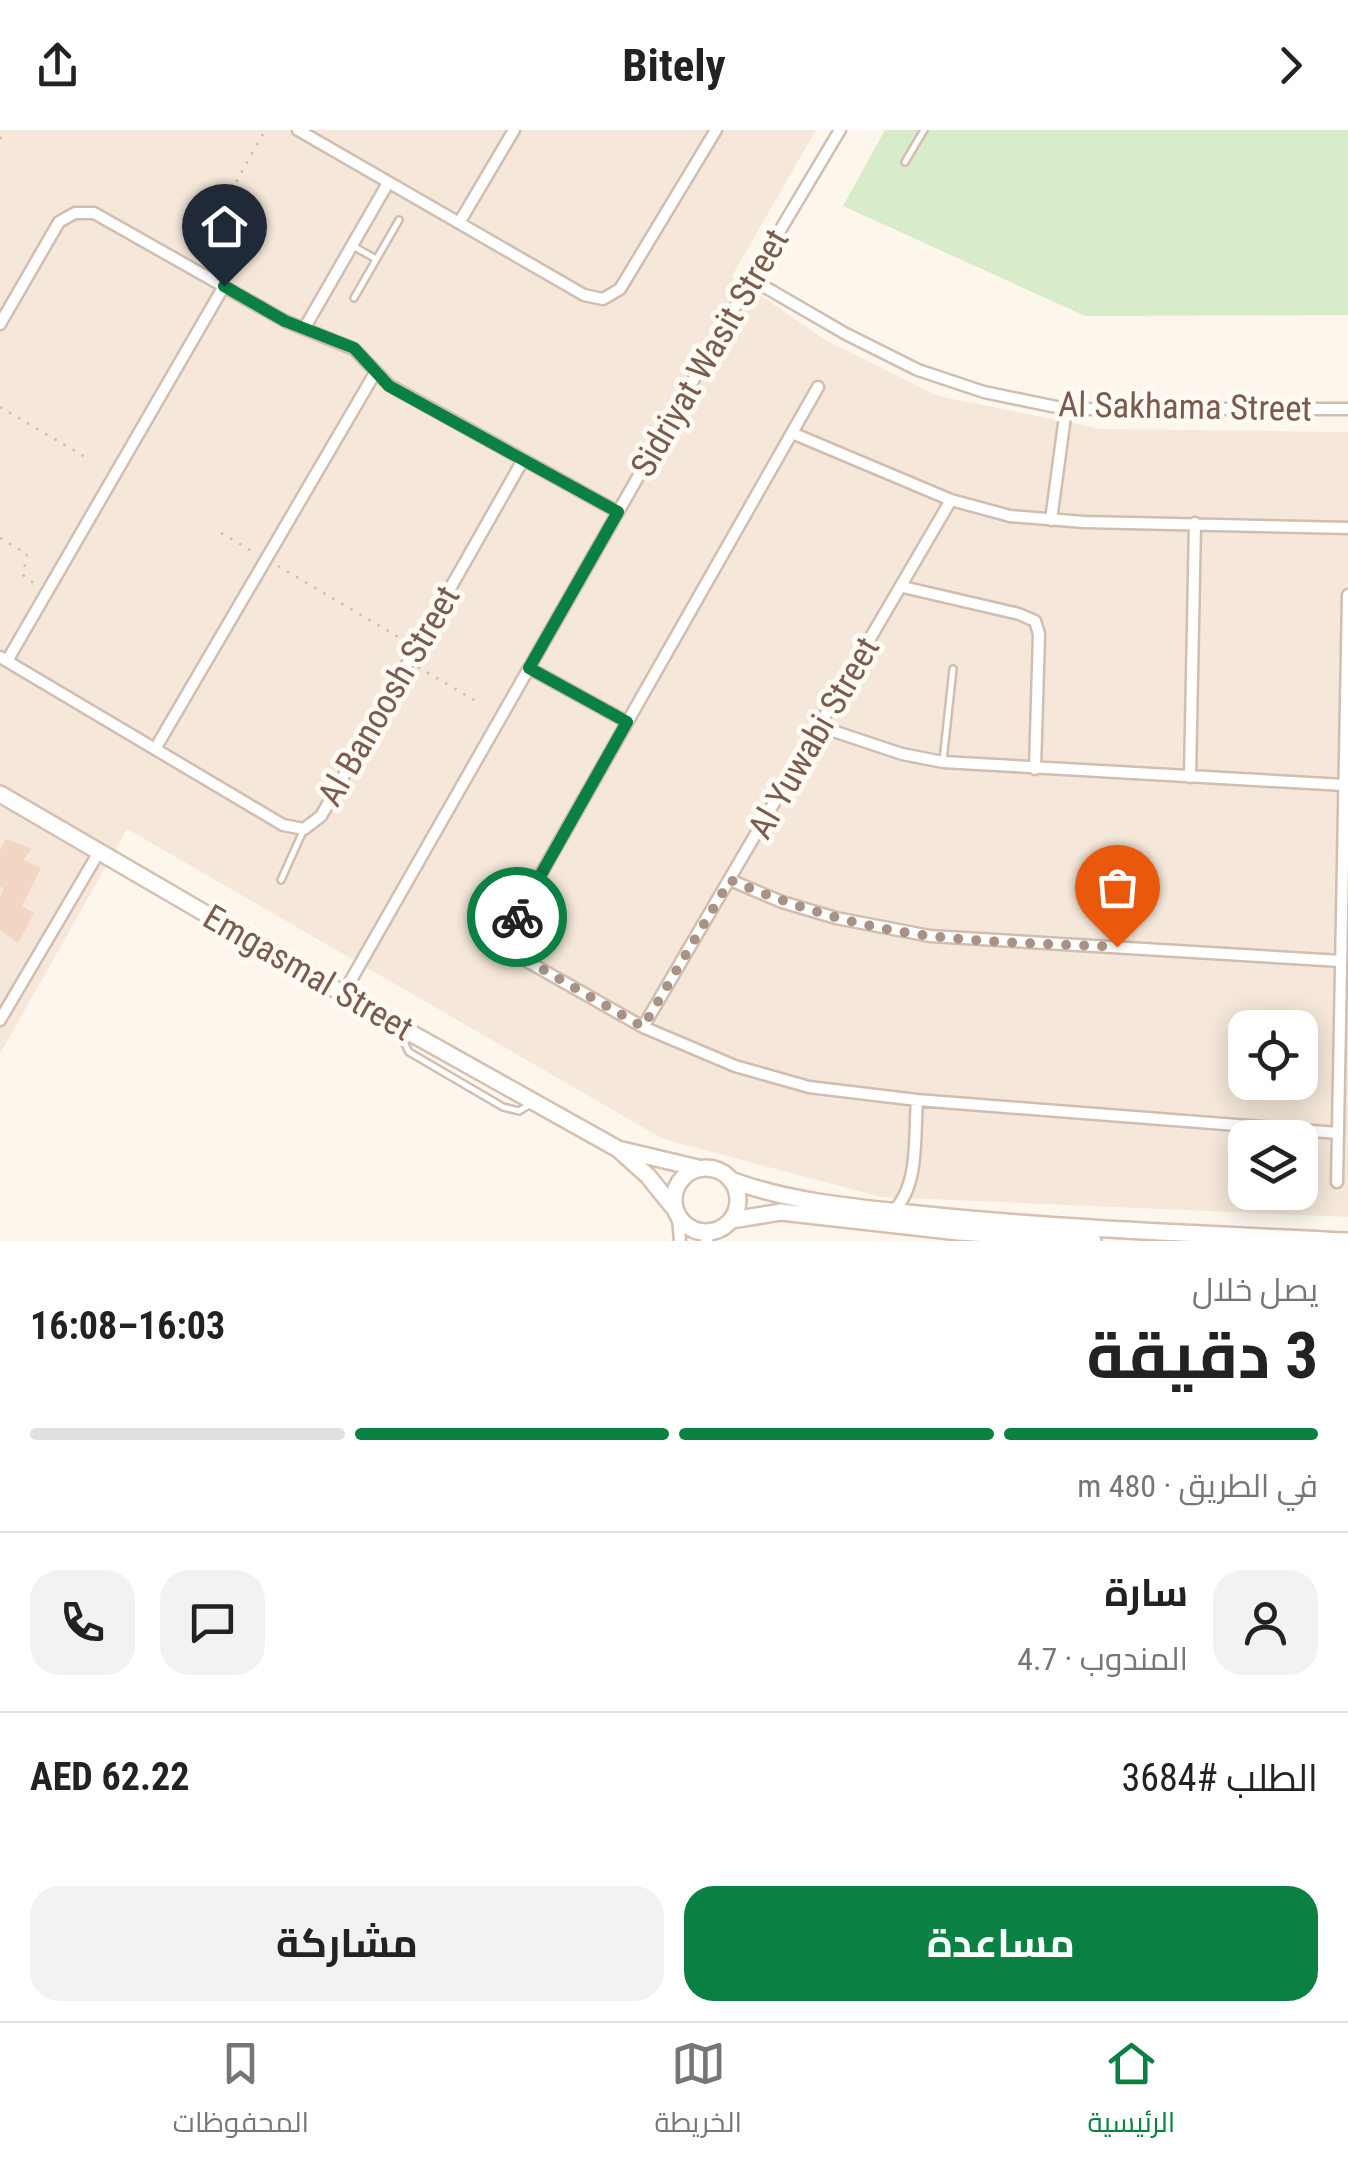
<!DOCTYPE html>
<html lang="ar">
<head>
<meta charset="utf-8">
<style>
	body { margin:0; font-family:"Roboto Condensed",Cairo,sans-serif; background:#f2f2f2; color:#222; direction:rtl; height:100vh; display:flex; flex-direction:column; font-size:38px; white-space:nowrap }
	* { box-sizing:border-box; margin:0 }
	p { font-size:32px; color:#767676 }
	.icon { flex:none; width:55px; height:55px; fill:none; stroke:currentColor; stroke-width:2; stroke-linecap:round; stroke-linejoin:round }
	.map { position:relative; height:1111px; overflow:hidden; direction:ltr }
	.drawer { display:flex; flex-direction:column; background:#fff; flex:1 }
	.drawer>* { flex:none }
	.tools { position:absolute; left:1228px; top:880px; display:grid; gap:20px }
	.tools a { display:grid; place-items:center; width:90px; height:90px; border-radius:20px; background:#fff; box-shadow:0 5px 25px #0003; font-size:50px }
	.pin { position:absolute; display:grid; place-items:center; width:85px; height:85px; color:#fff; margin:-102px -42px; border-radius:50% 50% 50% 0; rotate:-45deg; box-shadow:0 0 10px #0007 }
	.pin .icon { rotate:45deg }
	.courier { position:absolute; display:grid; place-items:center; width:100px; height:100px; margin:-50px; border:8px solid #0b8043; border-radius:50%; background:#fff; color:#222; box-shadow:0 2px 12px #0007 }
	.headline em { font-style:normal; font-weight:700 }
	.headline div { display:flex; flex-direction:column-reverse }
	.headline { display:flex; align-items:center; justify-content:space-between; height:170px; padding:0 30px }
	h1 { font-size:65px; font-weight:700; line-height:75px }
	.bar { display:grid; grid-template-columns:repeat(4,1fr); gap:15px 10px; align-content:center; height:120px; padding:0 30px }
	.bar i { height:12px; border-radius:8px; background:#e0e0e0 }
	.bar .current { background:#0b8043 }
	.bar p { grid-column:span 4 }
	.line { display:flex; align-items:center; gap:25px; padding:0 30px; border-top:2px solid #e0e0e0 }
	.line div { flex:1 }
	.round { display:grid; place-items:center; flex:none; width:105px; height:105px; border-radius:30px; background:#f2f2f2 }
	.action { display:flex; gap:20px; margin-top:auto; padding:20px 30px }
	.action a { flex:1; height:115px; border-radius:30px; background:#0b8043; color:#fff; font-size:40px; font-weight:700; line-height:115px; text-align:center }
	.action a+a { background:#f2f2f2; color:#222 }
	header { display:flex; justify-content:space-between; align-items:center; height:130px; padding:0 30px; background:#fff; font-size:45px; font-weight:700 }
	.tabs { display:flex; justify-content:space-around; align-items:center; height:140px; border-top:2px solid #e0e0e0; background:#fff; font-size:28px; color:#767676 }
	.tabs a { display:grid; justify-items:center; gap:5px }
	.tabs .current { color:#0b8043 }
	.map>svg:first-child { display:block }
</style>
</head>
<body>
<header><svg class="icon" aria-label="forward" viewBox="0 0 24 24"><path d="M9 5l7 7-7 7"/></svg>Bitely<svg class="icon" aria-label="share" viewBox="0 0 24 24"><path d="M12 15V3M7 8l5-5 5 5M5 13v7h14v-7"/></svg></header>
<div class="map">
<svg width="1348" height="1111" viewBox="0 0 1348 1111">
	<rect width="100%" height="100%" fill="#fdf6ec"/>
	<!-- residential -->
	<path fill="#f5e8da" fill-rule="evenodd" d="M0 0H816L732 146 827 211 938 266 1101 299 1348 302V1087L881 1067 663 1009 127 699 0 924ZM1245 898H1300V952H1245ZM1245 1008H1300V1062H1245Z"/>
	<!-- green -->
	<path fill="#d8ecc9" d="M885 0H1348V185L1085 186 843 76Z"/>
	<!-- building -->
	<path fill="#f3d5c3" d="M6 709 32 719 23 730 41 738 22 776 34 783 18 813 0 800V767L4 759 0 756V720Z"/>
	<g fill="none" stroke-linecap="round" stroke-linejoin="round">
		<defs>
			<path id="lane" d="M905 32 924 0
				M353 116 376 129
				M354 168 399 90
				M943 631 953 539
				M281 750 304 699
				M407 905 404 912 409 922 503 977 519 981 529 975"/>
			<path id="street" d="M298 0 584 165 603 169 620 159 716 0
				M459 93 514 0
				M751 149 846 204 918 240 984 262 1066 279H1348
				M0 194 59 92 75 83H94L285 191 354 219 389 255 618 382
				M304 199 388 53
				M818 257 513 793 509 809 516 825 643 897 735 936 809 957 917 970 1338 1003
				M792 303 951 370 1010 386 1084 392 1348 398
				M1051 390 1066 279
				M903 457 1019 484 1035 491 1039 504 1035 639
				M0 527 283 695 304 699 321 686 523 330
				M7 531 224 156
				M529 538 627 592
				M821 597 902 624 943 632 1344 655
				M155 619 375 243
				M1190 647 1195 393
				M730 750 782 772 836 788 930 806 1341 831
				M343 864 751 149 840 0
				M0 890 99 722
				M643 897 951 370
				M1337 1052 1348 465
				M892 1082C920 1057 914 1005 917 970
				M678 1088 680 1111
				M706 1111 710 1103"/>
			<path id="secondary" d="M0 664 409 902 618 1019 648 1046 673 1077
				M622 1020 698 1038
				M674 1070a32 32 0 1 1 64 0a32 32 0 1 1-64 0Z
				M731 1050C792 1073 863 1078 927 1085 1066 1099 1206 1104 1347 1111
				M732 1090 781 1082 959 1102 1093 1111"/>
		</defs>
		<!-- lane casing -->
		<use href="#lane" stroke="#d1beb0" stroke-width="10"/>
		<!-- street casing -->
		<use href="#street" stroke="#d1beb0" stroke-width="15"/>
		<!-- secondary casing -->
		<use href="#secondary" stroke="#d6c0b0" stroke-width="20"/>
		<!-- path -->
		<path stroke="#d9b8a5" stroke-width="2.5" stroke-dasharray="2.5 8" stroke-linecap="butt" d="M0 9 5 0
			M195 125 263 4
			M0 277 87 328
			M221 403 254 422
			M0 408 27 424 23 445 37 456
			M278 436 405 511
			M418 537 479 573"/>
		<!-- lane -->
		<use href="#lane" stroke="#fff" stroke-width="5"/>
		<!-- street -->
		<use href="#street" stroke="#fff" stroke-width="10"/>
		<!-- secondary -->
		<use href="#secondary" stroke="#fff" stroke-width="15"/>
	</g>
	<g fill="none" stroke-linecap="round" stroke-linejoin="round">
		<!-- done -->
		<path stroke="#a89285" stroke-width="10" stroke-dasharray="0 18" d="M517 787 509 809 516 824 643 897 730 750C794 777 861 798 931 806 992 813 1055 814 1117 817"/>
		<!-- route -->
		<path stroke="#0b8043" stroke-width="12" d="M224 156 285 191 354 218 389 256 618 382 529 538 627 592 517 787"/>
	</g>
	<g text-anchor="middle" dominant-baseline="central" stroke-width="10" stroke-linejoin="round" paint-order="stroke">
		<!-- street labels -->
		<g font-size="35" fill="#7a5c4d" stroke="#fffaf3">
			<text transform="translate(710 223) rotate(-60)">Sidriyat Wasit Street</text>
			<text transform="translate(1185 277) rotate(1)">Al Sakhama Street</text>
			<text transform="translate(389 566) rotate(-60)">Al Banoosh Street</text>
			<text transform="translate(814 608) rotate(-60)">Al Yuwabi Street</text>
			<text transform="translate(308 843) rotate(30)">Emgasmal Street</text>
		</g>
	</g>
</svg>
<div class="tools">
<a><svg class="icon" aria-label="locate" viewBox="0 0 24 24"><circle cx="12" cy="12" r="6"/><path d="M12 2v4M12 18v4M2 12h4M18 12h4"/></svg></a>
<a><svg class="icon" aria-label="layers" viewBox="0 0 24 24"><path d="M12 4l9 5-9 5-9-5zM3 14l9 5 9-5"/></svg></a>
</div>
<div class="pin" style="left:1117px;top:817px;background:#ea580c"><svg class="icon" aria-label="bag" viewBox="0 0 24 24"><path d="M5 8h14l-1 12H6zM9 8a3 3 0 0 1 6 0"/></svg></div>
<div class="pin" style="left:224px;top:156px;background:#1f2937"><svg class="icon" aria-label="home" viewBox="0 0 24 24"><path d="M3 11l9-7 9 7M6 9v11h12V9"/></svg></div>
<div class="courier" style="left:517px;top:787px"><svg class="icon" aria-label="bike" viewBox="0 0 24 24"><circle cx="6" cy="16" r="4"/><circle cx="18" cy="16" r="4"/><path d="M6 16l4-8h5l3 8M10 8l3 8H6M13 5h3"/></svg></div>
</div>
<section class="drawer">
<div class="headline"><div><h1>3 دقيقة</h1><p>يصل خلال</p></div><em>16:03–16:08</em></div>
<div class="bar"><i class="current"></i><i class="current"></i><i class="current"></i><i></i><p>في الطريق · 480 m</p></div>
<div class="line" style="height:180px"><a class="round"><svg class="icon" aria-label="person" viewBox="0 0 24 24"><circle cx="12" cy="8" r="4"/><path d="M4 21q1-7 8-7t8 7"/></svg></a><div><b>سارة</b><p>المندوب · 4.7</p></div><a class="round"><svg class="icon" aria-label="chat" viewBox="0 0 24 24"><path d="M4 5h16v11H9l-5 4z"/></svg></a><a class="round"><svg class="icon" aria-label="phone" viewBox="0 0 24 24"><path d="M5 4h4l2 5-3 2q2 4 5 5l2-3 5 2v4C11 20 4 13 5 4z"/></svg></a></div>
<div class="line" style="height:130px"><div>الطلب #3684</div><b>AED 62.22</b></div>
<div class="action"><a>مساعدة</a><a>مشاركة</a></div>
</section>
<nav class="tabs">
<a class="current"><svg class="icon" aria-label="home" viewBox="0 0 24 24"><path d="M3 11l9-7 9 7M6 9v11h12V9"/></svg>الرئيسية</a>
<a><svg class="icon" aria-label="map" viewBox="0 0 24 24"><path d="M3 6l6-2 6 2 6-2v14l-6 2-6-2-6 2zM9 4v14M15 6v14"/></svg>الخريطة</a>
<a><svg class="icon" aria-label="saved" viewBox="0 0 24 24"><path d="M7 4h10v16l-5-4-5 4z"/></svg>المحفوظات</a>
</nav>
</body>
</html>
